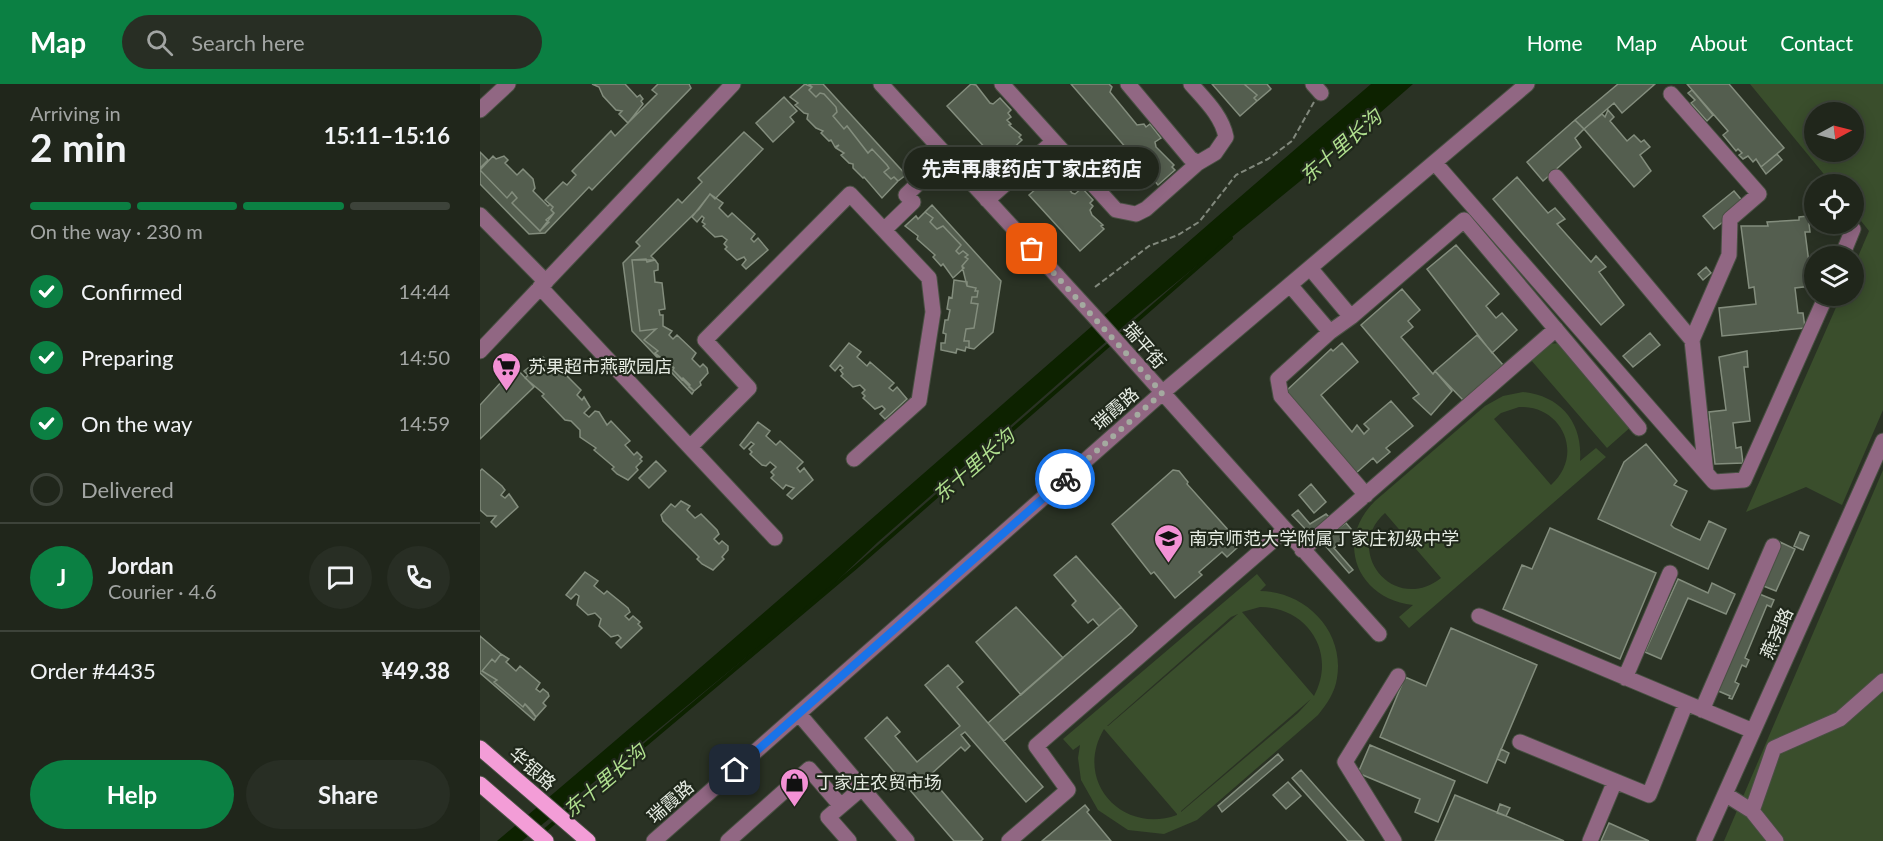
<!DOCTYPE html>
<html lang="en">
<head>
<meta charset="utf-8">
<style>
	body { margin:0; font-family:Lato,"Noto Sans SC",sans-serif; background:#282e24; color:#f1f3f6; height:100vh; display:flex; flex-direction:column; font-size:22px; white-space:nowrap }
	* { box-sizing:border-box; margin:0 }
	p { font-size:20px; color:#a2a5a3 }
	.icon { flex:none; width:33px; height:33px; fill:none; stroke:currentColor; stroke-width:2; stroke-linecap:round; stroke-linejoin:round }
	.map { position:relative; flex:1; overflow:hidden }
	.side { display:flex; flex-direction:column; background:#20261b; width:480px }
	.side>* { flex:none }
	.needle { width:39px; rotate:83deg }
	.buttons { position:absolute; left:1324px; top:18px; display:grid; gap:12px }
	.buttons a { display:grid; place-items:center; width:60px; height:60px; border-radius:50%; background:#20261b; box-shadow:0 3px 15px #0003,0 0 0 2px #3d433a; font-size:30px }
	.pin { position:absolute; display:grid; place-items:center; width:51px; height:51px; color:#fff; margin:-26px; border-radius:12px; box-shadow:0 3px 9px #0006 }
	.courier { position:absolute; display:grid; place-items:center; width:60px; height:60px; margin:-30px; border:4px solid #1a73e8; border-radius:50%; background:#fff; color:#222; box-shadow:0 2px 8px #0007 }
	.bubble { position:absolute; height:42px; border-radius:21px; background:#20261b; box-shadow:0 3px 15px #0003,0 0 0 2px #3d433a; font-size:20px; font-weight:700; line-height:42px; text-align:center }
	.headline em { font-style:normal; font-weight:700 }
	.headline div { display:flex; flex-direction:column-reverse }
	.headline { display:flex; align-items:center; justify-content:space-between; height:102px; padding:0 30px }
	h1 { font-size:39px; font-weight:700; line-height:45px }
	.bar { display:grid; grid-template-columns:repeat(4,1fr); gap:9px 6px; align-content:center; height:72px; padding:0 30px }
	.bar i { height:8px; border-radius:4px; background:#3d433a }
	.bar .on { background:#0b8043 }
	.bar p { grid-column:span 4 }
	.line { display:flex; align-items:center; gap:15px; padding:0 30px; border-top:2px solid #3d433a }
	.line div { flex:1 }
	.round { display:grid; place-items:center; flex:none; width:63px; height:63px; border-radius:32px; background:#282e24 }
	ol { padding:0 30px; list-style:none }
	li { display:flex; align-items:center; gap:18px; height:66px }
	li p { margin-inline-start:auto }
	li .icon { padding:6px; border-radius:50%; background:#0b8043; color:#fff; stroke-width:4 }
	li:last-child { color:#a2a5a3 }
	li i { width:33px; height:33px; border:3px solid #3d433a; border-radius:50% }
	.action { display:flex; gap:12px; margin-top:auto; padding:12px 30px }
	.action a { flex:1; height:69px; border-radius:36px; background:#0b8043; color:#fff; font-size:24px; font-weight:700; line-height:69px; text-align:center }
	.action a+a { background:#282e24; color:#f1f3f6 }
	header { display:flex; align-items:center; gap:36px; box-sizing:border-box; height:84px; padding:0 30px; background:#0b8043; color:#fff }
	header strong { font-size:28px }
	nav { display:flex; gap:33px; margin-inline-start:auto; font-size:21px }
	.search { width:420px; height:54px; background:#282e24; display:flex; align-items:center; gap:15px; box-sizing:border-box; padding:0 21px; border-radius:33px; color:#a2a5a3; font-size:22px }
	main { display:flex; flex:1; min-height:0 }
	.map>svg:first-child { display:block }
</style>
</head>
<body>
<header>
<strong>Map</strong>
<div class="search"><svg class="icon" aria-label="search" viewBox="0 0 24 24"><circle cx="10" cy="10" r="6"/><path d="M15 15l6 6"/></svg>Search here</div>
<nav><a>Home</a><a>Map</a><a>About</a><a>Contact</a></nav>
</header>
<main>
<section class="side">
<div class="headline"><div><h1>2 min</h1><p>Arriving in</p></div><em>15:11–15:16</em></div>
<div class="bar"><i class="on"></i><i class="on"></i><i class="on"></i><i></i><p>On the way · 230 m</p></div>
<ol>
<li><svg class="icon" aria-label="check" viewBox="0 0 24 24"><path d="M5 12l5 5 9-10"/></svg>Confirmed<p>14:44</p></li>
<li><svg class="icon" aria-label="check" viewBox="0 0 24 24"><path d="M5 12l5 5 9-10"/></svg>Preparing<p>14:50</p></li>
<li><svg class="icon" aria-label="check" viewBox="0 0 24 24"><path d="M5 12l5 5 9-10"/></svg>On the way<p>14:59</p></li>
<li><i></i>Delivered</li>
</ol>
<div class="line" style="height:108px"><b class="round" style="background:#0b8043;color:#fff">J</b><div><b>Jordan</b><p>Courier · 4.6</p></div><a class="round"><svg class="icon" aria-label="chat" viewBox="0 0 24 24"><path d="M4 5h16v11H9l-5 4z"/></svg></a><a class="round"><svg class="icon" aria-label="phone" viewBox="0 0 24 24"><path d="M5 4h4l2 5-3 2q2 4 5 5l2-3 5 2v4C11 20 4 13 5 4z"/></svg></a></div>
<div class="line" style="height:78px"><div>Order #4435</div><b>¥49.38</b></div>
<div class="action"><a>Help</a><a>Share</a></div>
</section>
<div class="map">
<svg width="1403" height="757" viewBox="0 0 1403 757">
	<rect width="100%" height="100%" fill="#2a3224"/>
	<!-- green -->
	<path fill="#3a4e2c" fill-rule="evenodd" d="M1270 0H1403V326L1362 421 1326 403 1266 428 1361 212H1374V182L1389 147 1374 128V100H1352ZM1335 28H1374V68H1335Z
		M1079 259 1153 341 1127 364 1051 276 1069 260Z
		M1043 308C1081 312 1103 339 1100 377L1116 364 1126 373 929 544 919 533 933 521C877 515 854 457 895 417L1005 322 1023 312ZM1039 323C1082 321 1105 371 1071 401L1014 335 1021 329ZM905 429 961 494C914 531 862 467 905 429Z
		M1403 386V757H1244Z
		M777 490 786 501 780 507C825 507 865 547 857 594 855 608 847 620 838 631L717 736 684 750 648 746 618 726 601 696 598 674 600 661 593 666 583 655ZM780 523C828 523 857 569 834 612L762 528ZM758 530 628 642H627L751 533ZM831 615 818 629 701 728V727ZM624 645 697 730V731C642 751 593 697 624 645Z"/>
	<!-- water -->
	<path fill="#0d2200" d="M891 0H933L852 71 653 234 398 458 340 513 42 757H17C312 509 598 251 891 0Z"/>
	<g fill="none" stroke-linecap="round" stroke-linejoin="round">
		<!-- stream -->
		<path stroke="#0d2200" stroke-width="4" d="M637 254 751 154
			M82 731 376 483 631 259
			M62 749 77 736"/>
	</g>
	<!-- building -->
	<path fill="#545e4f" stroke="#838d7d" stroke-width="1.5" d="M112 0H145L157 13 160 11 163 15 161 17 163 20 148 39 139 30 142 27 136 26 123 12 119 3Z
		M178 0H209L211 4 112 106 109 103 65 149 49 150 0 100V86L27 114 32 108 37 114 32 119 60 147 74 129 71 126 73 123 65 116 83 98 87 101 96 91 92 87 131 47 135 52 177 10 172 6Z
		M325 0 332 3 329 6 336 13 340 9 344 10 356 23 357 28 353 32 364 45 367 42 388 69 392 65 407 81 409 84 404 88 411 95 414 93 418 97 402 114 384 93 383 94 373 84V80L369 79 361 71 364 69 356 64 359 61 355 63 351 56 349 57 341 49 343 47 336 44 327 35 328 30 324 29 315 21 318 19 310 13Z
		M329 0H343L426 91 418 97 414 93 411 95 404 88 409 84 407 81 392 65 388 69 367 42 364 45 353 32 357 28 356 23 344 10 340 9 336 13 329 6 332 3Z
		M491 0 496 1 510 19 513 20 520 14 531 26 528 29 531 33 527 36 531 40 529 41 541 51 539 53 542 56 518 78 467 22Z
		M591 0H629L632 3 630 8 657 41 664 40 666 43 670 40 681 54 675 58 676 63 694 81 692 83 695 86 678 101Z
		M732 0H764L777 11 774 14 777 17 760 32Z
		M787 0 791 5 777 17 774 14 777 11 764 0Z
		M1138 0H1175L1142 29 1134 19 1104 45 1095 36Z
		M1207 0H1249L1304 64 1281 83 1276 75 1273 78 1268 72 1263 75 1259 71 1262 69 1258 65 1256 67 1243 51 1248 47Z
		M1212 6 1233 31 1227 37 1211 19 1215 16 1208 9Z
		M304 13 317 27 310 33 314 38 293 58 276 39Z
		M1128 26 1134 33 1130 37 1147 57 1154 51 1161 58 1164 56 1170 63 1160 71 1171 87 1154 103 1104 45 1122 30 1125 33Z
		M1095 36 1104 45 1095 54 1101 63 1063 97 1047 78Z
		M264 48 283 65 235 115 230 110 219 125 171 172 175 176H152L160 247 176 245 164 256 178 267 175 269 185 279 187 277 194 284 193 286 202 296 203 294 210 301 209 303 214 307 212 310 152 247 143 179 160 162 156 158 198 115 202 119 222 98 218 94Z
		M0 68 8 76 0 84Z
		M1297 70 1302 76 1286 90 1281 83Z
		M13 72 16 75 24 72 28 76 25 79 37 91 43 85 53 95 55 104 53 107 68 122 70 120 73 123 71 126 74 129 66 136 69 138 60 147 32 119 37 114 32 108 27 114 0 86Z
		M574 89 581 94 592 109 595 110 602 104 613 116 610 119 613 122 610 126 612 131 623 141 621 142 624 145 600 167 549 111Z
		M1037 93 1068 129 1075 124 1085 135 1077 140 1111 178 1116 172 1126 183 1119 188 1144 221 1121 241 1013 115Z
		M1254 107 1265 120 1234 145 1223 132Z
		M230 110 243 119 239 124 248 133 252 129 275 150 271 155 274 158 278 154 288 166 266 185 262 181 266 176 264 173 257 176 245 165 247 163 244 160 247 156 242 152 235 153 223 142 225 140 222 138 224 134 222 132 217 138 212 133Z
		M452 121 521 197 513 248 494 265 489 264V257H484L486 245 494 244 498 220 491 219 492 213H497L498 207H495L496 204 487 202 482 182 488 175 485 173 488 171 483 167 479 170 476 167 481 161 463 142 457 145 450 138 453 134 445 128Z
		M445 128 453 134 450 138 457 145 463 142 481 161 476 167 479 170 483 167 488 171 485 173 488 175 482 182 484 184 473 194 463 180 461 182 453 173 455 171 437 155 438 152 425 142 436 132 438 135Z
		M1328 132 1330 148H1325L1332 202 1315 204 1318 229H1323L1325 244 1242 252 1239 224 1276 220 1274 203 1269 204 1261 142H1288L1287 138 1319 136V133Z
		M976 161 1019 210 1006 222 1016 234 1022 229 1037 246 1012 269 947 185Z
		M166 175 167 178 175 176 178 180V186L174 187 175 198 182 199 185 225 179 226 180 231H183V242L192 247 189 251 193 255 197 251 216 269 212 275 220 283 223 280 227 284 228 289 220 298 221 301 214 307 193 286 194 284 175 269 178 267 164 256 176 245 160 247 152 176Z
		M1226 183 1231 189 1223 196 1218 190Z
		M474 196 487 198V202L496 204 495 207H498L497 213H492L491 219 498 220 494 244 486 245 484 257H489V264L486 263 485 267 477 265 476 269 461 266V259H465L466 250 463 249 465 236H468L470 226 467 225 469 213 472 214Z
		M922 205 940 226 928 237 933 243 921 253 953 290 955 287 972 307 951 331 933 314 939 310 881 241Z
		M1170 249 1180 261 1153 283 1143 272Z
		M997 251 1023 281 983 316 955 287Z
		M369 259 381 268 377 273 387 282 390 278 414 299 409 304 413 307 417 303 427 315 405 335 400 330 405 325 402 322 395 325 383 314 385 312 382 309 385 306 380 301 373 303 361 292 363 290 360 286 363 284 360 281 355 287 350 282Z
		M862 259 878 278 841 311 872 348 877 341 884 350 889 345 884 340 911 317 933 342 906 364 910 368 897 379 893 374 876 389 806 307 851 265 853 267Z
		M1267 267 1268 283H1264L1270 337 1253 339 1256 364 1261 363 1263 379 1235 380 1229 328 1246 326 1239 273Z
		M63 273 72 279 69 282 77 290 82 287 101 306 97 311 102 316 104 313 110 323 104 329 109 333 115 327 119 328 127 341 131 337 150 357 145 361 154 371 157 368 162 373 160 375 162 377 156 383 158 386 148 396 137 390 132 385 134 383 114 366 116 364 100 353V346L91 337 85 336 62 312 64 310 45 294 48 291 44 287Z
		M35 283 54 303 0 355V321Z
		M278 338 290 347 286 352 296 361 300 357 323 378 317 384 320 388 324 384 333 396 312 415 307 411 314 404 306 401 303 405 291 394 294 391 291 388 296 383 290 378 286 382 282 381 270 370 272 368 269 365 274 360 271 358 264 365 260 361Z
		M1166 360 1197 397 1194 401 1207 407 1191 441 1194 444 1220 456 1229 437 1246 445 1228 485 1118 435 1144 378Z
		M176 377 186 387 169 404 159 394Z
		M2 385 22 402 25 406 21 411 25 414 29 410 38 423 16 443 11 438 16 432H7L0 426V387Z
		M693 386 699 387 708 398 707 400 758 457 754 460 757 464 747 473 742 468 719 488 722 491 695 514 674 488 671 490 632 440Z
		M831 400 846 418 834 429 819 411Z
		M201 417 210 422 207 426 215 434 221 430 237 446 239 450 234 455 239 460 242 457 248 462V466L242 473 244 475 233 486 222 480 217 475 219 473 183 437 181 431 191 420 195 423Z
		M818 426 830 440 846 430 851 435 830 450 812 431Z
		M866 439 871 445 860 455 862 458 854 464 873 486 869 489 841 457Z
		M1070 444 1176 489 1140 575 1023 525 1042 481 1052 485Z
		M1320 448 1329 452 1323 466 1314 462Z
		M1300 458 1315 465 1296 507 1281 501Z
		M596 472 641 523 619 542 613 535 608 539 592 521 596 517 574 491Z
		M105 488 118 497 114 502 124 510 127 507 148 524 150 528 145 532 149 536 153 532 160 538 158 540 162 544 141 564 136 559 141 554 138 551 131 553 119 542 121 535 115 529 108 531 97 521 99 512 96 510 91 515 86 511Z
		M1198 495 1228 509 1232 499 1255 510 1246 530 1208 514 1181 575 1165 568Z
		M1277 509 1294 516 1291 523 1287 521 1265 574 1269 576 1266 583 1262 581 1255 598 1259 600 1252 615 1249 614 1250 612 1236 606Z
		M536 523 583 574 541 611 496 558Z
		M641 523 657 542 652 548 524 657 508 639Z
		M971 544 1057 581 1007 699 900 653 925 593 946 602Z
		M0 552 21 570 15 578 12 575 2 587 17 596 14 598 43 623 45 620 52 627 56 633 54 636 0 589Z
		M21 570 29 575 26 578 36 587 40 582 60 599 56 605 60 608 63 605 68 609 69 612 63 619 66 622 56 633 45 620 43 623 14 598 17 596 2 587 12 575 15 578Z
		M468 581 483 598 477 603 563 703 546 718 485 648 481 651 490 662 485 667 481 663 449 692 503 755 501 757H474L385 654 407 633 420 648 415 652 437 678 480 642 445 601Z
		M890 661 975 697 958 738 935 728 940 715 878 689Z
		M1021 665 1029 669 1025 679 1017 675Z
		M798 670 803 676 742 728 738 722Z
		M821 686 884 757H868L812 694Z
		M808 698 821 712 806 725 793 711Z
		M975 711 1026 732 1084 757H955Z
		M1020 720 1030 724 1026 732 1017 729Z
		M605 721 609 726 607 728 631 757H562Z
		M1129 739 1169 757H1121Z"/>
	<g fill="none" stroke-linecap="round" stroke-linejoin="round">
		<defs>
			<path id="minor" d="M401 0 613 231 899 550
				M522 0 636 126 656 130 666 125 718 79
				M648 0 710 74 718 79 735 69 746 53C742 32 725 16 711 0
				M833 0 841 9
				M1191 10 1279 110 1250 135 1249 171 1212 256
				M0 26 28 0
				M955 79 1234 398 1264 396 1346 212
				M1076 93 1212 256 1226 389
				M507 116 573 58
				M0 131 66 198
				M404 146 433 118 426 111 467 72
				M1362 172 1373 145
				M810 201 850 248 871 233 830 184
				M60 203 295 454
				M871 233 984 136 1159 344
				M850 248 798 295 801 312 886 411
				M0 267 253 0
				M210 363 269 304 225 256 370 110 449 194 453 228 439 317 374 375
				M822 466 1076 245
				M999 532 1273 647
				M1145 594 1190 489
				M1222 626 1293 462
				M319 630 427 757
				M1040 658 1169 711 1206 619
				M1245 710 1272 727 1296 757
				M1272 727 1294 664 1360 635 1403 597
				M174 757 682 309 1047 0
				M248 757 329 685 361 722
				M369 757 348 733 382 704
				M529 757 588 706 556 662 805 446
				M914 757 865 678 918 592
				M1110 757 1135 697
				M1224 757 1403 357"/>
			<path id="major" d="M0 664 108 757
				M0 700 66 757"/>
		</defs>
		<!-- minor casing -->
		<use href="#minor" stroke="#485042" stroke-width="17"/>
		<!-- major casing -->
		<use href="#major" stroke="#485042" stroke-width="17"/>
		<!-- path -->
		<path stroke="#82897d" stroke-width="2" stroke-dasharray="6 3" stroke-linecap="butt" d="M615 203 669 162 698 151 719 138 756 91 788 75 812 57 834 18"/>
		<!-- minor -->
		<use href="#minor" stroke="#916783" stroke-width="15"/>
		<!-- major -->
		<use href="#major" stroke="#f39dd7" stroke-width="15"/>
	</g>
	<g fill="none" stroke-linecap="round" stroke-linejoin="round">
		<!-- done -->
		<path stroke="#a4aaa0" stroke-width="6" stroke-dasharray="0 10.8" d="M552 165 682 309 585 395"/>
		<!-- route -->
		<path stroke="#1a73e8" stroke-width="8" d="M255 686 585 395"/>
	</g>
	<!-- icons -->
	<defs>
		<symbol id="supermarket-pin" viewBox="-11 -11 22 30"><path d="M0 17L-7.5 6A9.5 9.5 0 1 1 7.5 6Z" fill="#f391d5" stroke="#20281b"/><path d="M-6-5.5h2.5l.6 2H6L4.5 2H-2.5L-4.4-4H-6ZM-1.5 3.2a1.3 1.3 0 1 0 .1 0ZM3 3.2a1.3 1.3 0 1 0 .1 0Z" fill="#111"/></symbol>
		<symbol id="school-pin" viewBox="-11 -11 22 30"><path d="M0 17L-7.5 6A9.5 9.5 0 1 1 7.5 6Z" fill="#f391d5" stroke="#20281b"/><path d="M0-5L7-2L0 1L-7-2ZM-4 1L0 2.5L4 1V4Q0 6-4 4Z" fill="#111"/></symbol>
		<symbol id="shop-pin" viewBox="-11 -11 22 30"><path d="M0 17L-7.5 6A9.5 9.5 0 1 1 7.5 6Z" fill="#f391d5" stroke="#20281b"/><path d="M-5-2.5h2.3a2.7 3.5 0 0 1 5.4 0H5L5.5 6h-11ZM-1.5-2.5h3a1.5 2.3 0 0 0-3 0Z" fill="#111"/></symbol>
	</defs>
	<g fill-rule="evenodd">
		<use href="#supermarket-pin" x="10" y="266" width="33" height="45"/>
		<use href="#school-pin" x="672" y="438" width="33" height="45"/>
		<use href="#shop-pin" x="298" y="682" width="33" height="45"/>
	</g>
	<g text-anchor="middle" dominant-baseline="central" stroke-width="4.5" stroke-linejoin="round" paint-order="stroke">
		<!-- street labels -->
		<g font-size="18" fill="#e5ebe2" stroke="#20281b">
			<text transform="translate(665 261) rotate(49)">瑞平街</text>
			<text transform="translate(635 324) rotate(-41)">瑞霞路</text>
			<text transform="translate(1296 549) rotate(-66)">燕尧路</text>
			<text transform="translate(53 684) rotate(41)">华银路</text>
			<text transform="translate(190 717) rotate(-41)">瑞霞路</text>
		</g>
		<!-- poi labels -->
		<g font-size="18" fill="#e5ebe2" stroke="#20281b" text-anchor="start">
			<text x="48" y="282">苏果超市燕歌园店</text>
			<text x="709" y="454">南京师范大学附属丁家庄初级中学</text>
			<text x="336" y="698">丁家庄农贸市场</text>
		</g>
		<!-- water labels -->
		<g font-size="20" font-style="italic" fill="#afdf8e" stroke="#20281b">
			<text transform="translate(860 62) rotate(-41)">东十里长沟</text>
			<text transform="translate(493 381) rotate(-41)">东十里长沟</text>
			<text transform="translate(124 696) rotate(-40)">东十里长沟</text>
		</g>
	</g>
</svg>
<div class="buttons">
<a><svg class="needle" viewBox="-14 -14 28 28"><path d="M0-13l5 13h-10z" fill="#e53935"/><path d="M0 13l5-13h-10z" fill="#a2a5a3"/></svg></a>
<a><svg class="icon" aria-label="locate" viewBox="0 0 24 24"><circle cx="12" cy="12" r="6"/><path d="M12 2v4M12 18v4M2 12h4M18 12h4"/></svg></a>
<a><svg class="icon" aria-label="layers" viewBox="0 0 24 24"><path d="M12 4l9 5-9 5-9-5zM3 14l9 5 9-5"/></svg></a>
</div>
<div class="pin" style="left:552px;top:165px;background:#ea580c"><svg class="icon" aria-label="bag" viewBox="0 0 24 24"><path d="M5 8h14l-1 12H6zM9 8a3 3 0 0 1 6 0"/></svg></div>
<div class="pin" style="left:255px;top:686px;background:#1f2937"><svg class="icon" aria-label="home" viewBox="0 0 24 24"><path d="M3 11l9-7 9 7M6 9v11h12V9"/></svg></div>
<div class="courier" style="left:585px;top:395px"><svg class="icon" aria-label="bike" viewBox="0 0 24 24"><circle cx="6" cy="16" r="4"/><circle cx="18" cy="16" r="4"/><path d="M6 16l4-8h5l3 8M10 8l3 8H6M13 5h3"/></svg></div>
<div class="bubble" style="left:424px;top:63px;width:255px">先声再康药店丁家庄药店</div>
</div>
</main>
</body>
</html>
